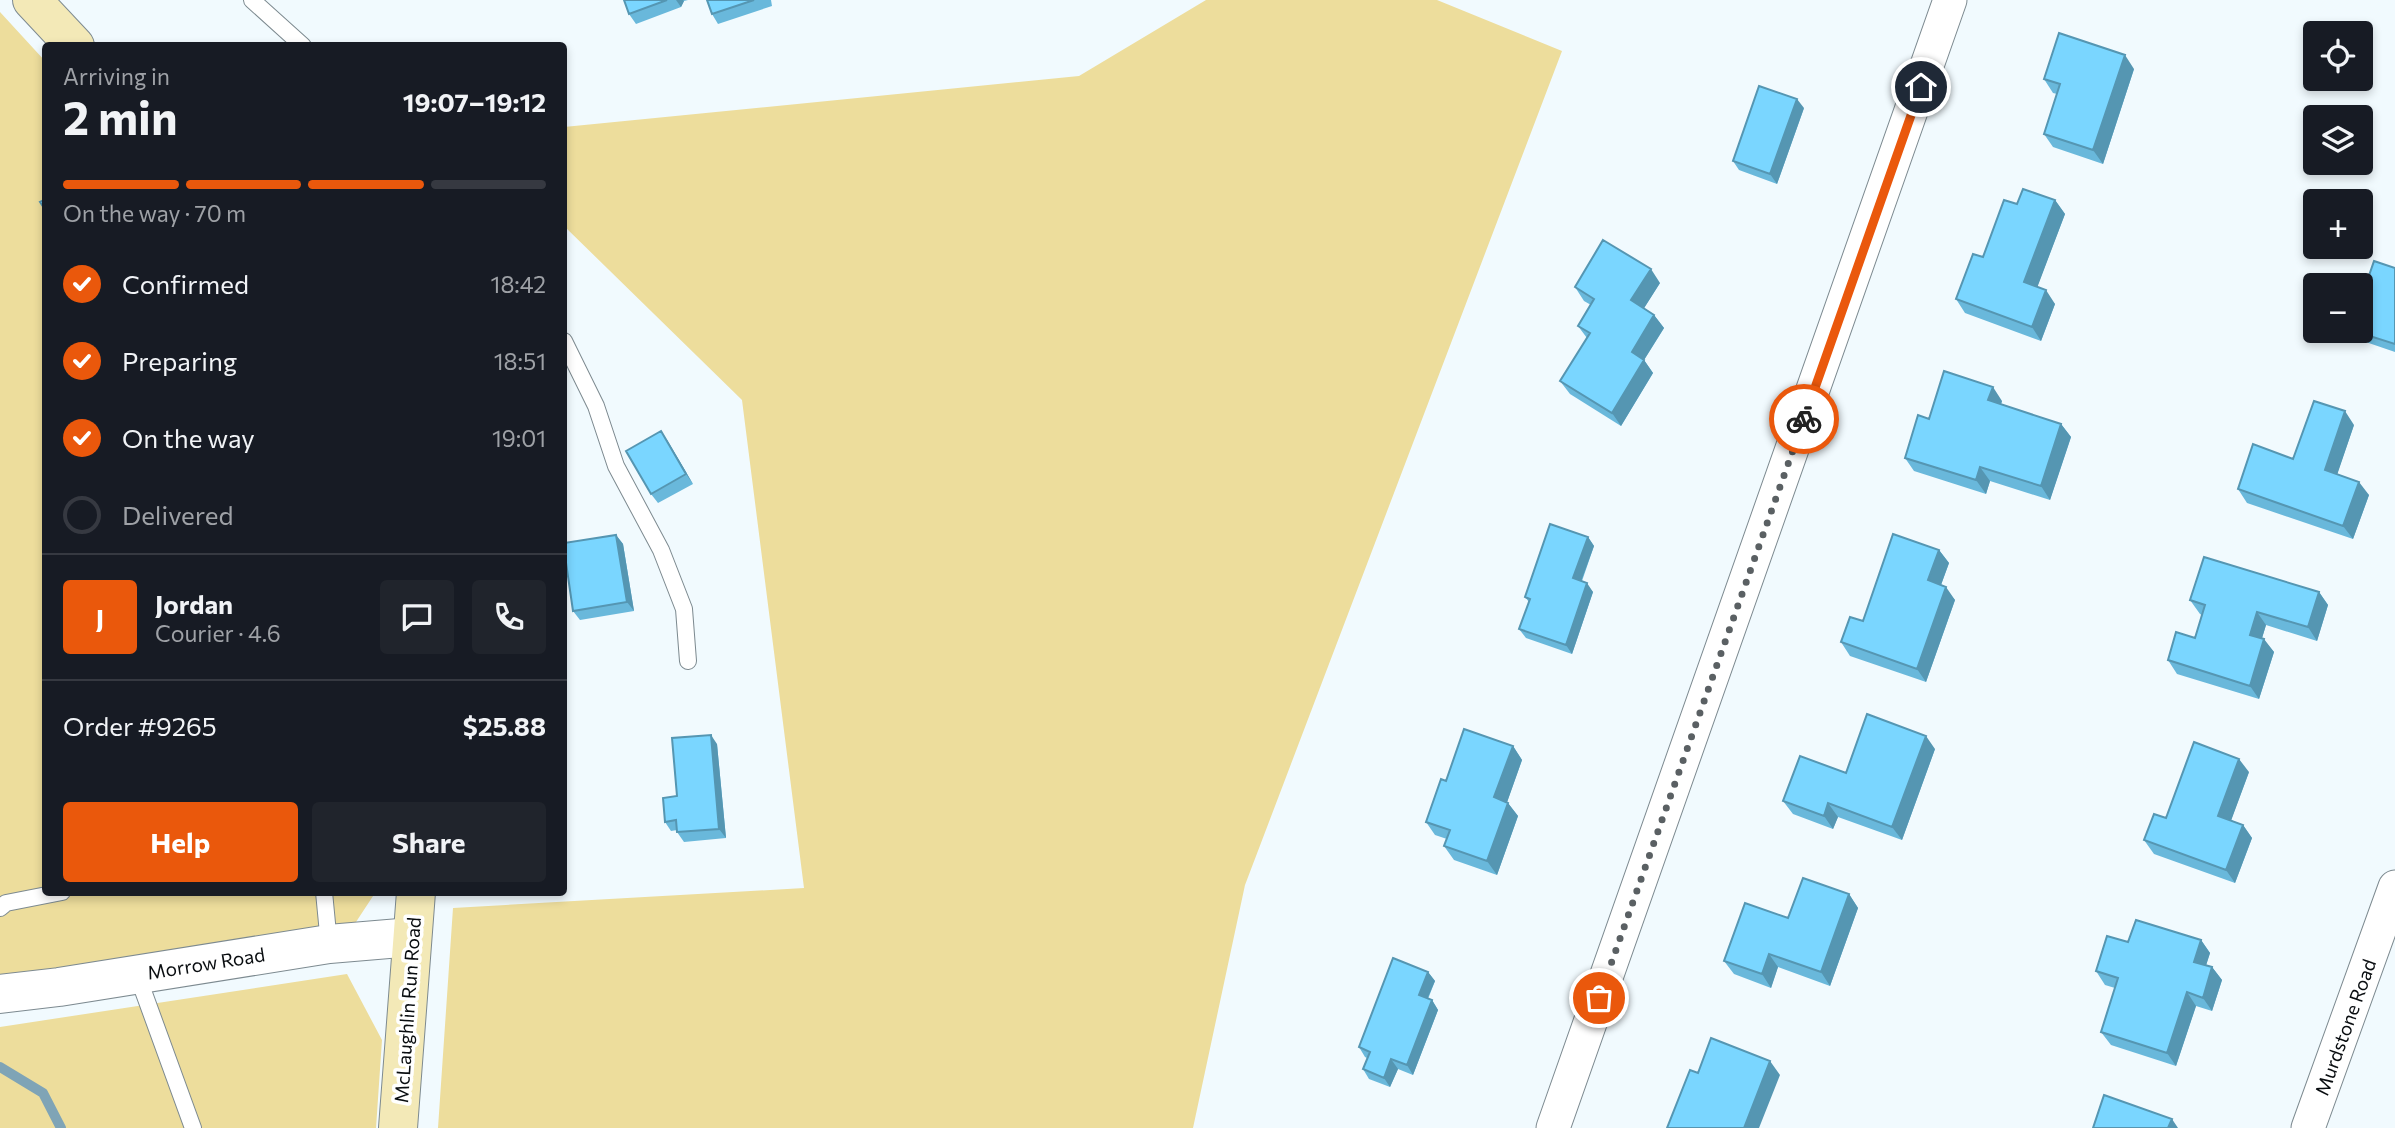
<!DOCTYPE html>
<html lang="en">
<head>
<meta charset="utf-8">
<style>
	body { margin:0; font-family:Commissioner,sans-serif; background:#20242c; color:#f1f3f6; height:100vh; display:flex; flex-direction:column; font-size:26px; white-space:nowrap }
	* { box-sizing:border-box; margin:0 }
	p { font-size:23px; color:#9ea1a6 }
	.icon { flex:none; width:38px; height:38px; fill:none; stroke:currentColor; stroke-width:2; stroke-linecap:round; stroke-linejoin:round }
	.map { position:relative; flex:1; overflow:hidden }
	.drawer { position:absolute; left:42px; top:42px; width:525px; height:854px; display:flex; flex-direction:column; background:#171b24; border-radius:7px; box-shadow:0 4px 10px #0003 }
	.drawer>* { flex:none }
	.controls { position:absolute; left:2303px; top:21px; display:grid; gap:14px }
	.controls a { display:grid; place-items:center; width:70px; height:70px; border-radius:7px; background:#171b24; box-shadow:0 4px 10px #0003; font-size:35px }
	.pin { position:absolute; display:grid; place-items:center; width:60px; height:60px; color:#fff; margin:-30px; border:4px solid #fff; border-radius:50%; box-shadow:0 2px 7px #0007 }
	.courier { position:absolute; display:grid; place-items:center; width:70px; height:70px; margin:-35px; border:5px solid #ea580c; border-radius:50%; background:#fff; color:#222; box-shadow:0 2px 9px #0007 }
	.summary em { font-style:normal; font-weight:700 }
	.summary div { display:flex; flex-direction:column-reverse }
	.summary { display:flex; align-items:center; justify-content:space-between; height:119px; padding:0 21px }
	h1 { font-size:46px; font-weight:700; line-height:52px }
	.bar { display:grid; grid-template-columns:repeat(4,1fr); gap:10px 7px; align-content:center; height:84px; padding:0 21px }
	.bar i { height:9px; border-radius:5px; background:#363941 }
	.bar .current { background:#ea580c }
	.bar p { grid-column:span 4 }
	.line { display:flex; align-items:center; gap:18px; padding:0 21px; border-top:2px solid #363941 }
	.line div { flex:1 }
	.round { display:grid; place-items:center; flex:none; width:74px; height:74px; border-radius:7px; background:#20242c }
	ol { padding:0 21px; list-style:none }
	li { display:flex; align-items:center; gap:21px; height:77px }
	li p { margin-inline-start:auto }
	li .icon { padding:7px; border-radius:50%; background:#ea580c; color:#fff; stroke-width:4 }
	li:last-child { color:#9ea1a6 }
	li i { width:38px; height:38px; border:4px solid #363941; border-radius:50% }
	.button { display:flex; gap:14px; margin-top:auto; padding:14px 21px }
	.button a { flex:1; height:80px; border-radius:7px; background:#ea580c; color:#fff; font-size:28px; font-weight:700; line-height:80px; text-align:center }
	.button a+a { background:#20242c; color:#f1f3f6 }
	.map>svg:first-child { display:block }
</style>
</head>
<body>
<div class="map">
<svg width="2395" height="1128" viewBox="0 0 2395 1128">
	<rect width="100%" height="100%" fill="#f1fafe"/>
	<!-- green -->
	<path fill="#eddd9c" d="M1206 0H1437L1562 51 1245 885 1193 1128H438L453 908 804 888 742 400 564 226V127L1079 76Z
		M0 12 45 61 46 892 375 893 356 922 4 982 0 980Z
		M347 974 382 1040 376 1128H0V1027Z"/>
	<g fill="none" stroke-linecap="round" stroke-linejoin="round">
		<!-- stream -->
		<path stroke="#7fa4b6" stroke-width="10" d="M0 1067 43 1093 61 1128"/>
		<defs>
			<path id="service" d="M252 0 303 46
				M564 341 596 406 616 466 661 550 684 609 688 661
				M324 892 329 944
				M0 908 6 903 62 892
				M137 974 193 1128"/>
			<path id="minor" d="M1553 1128 1950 0
				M2308 1128 2395 887"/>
			<path id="tertiary" d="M0 994 59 987 329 944 412 937"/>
			<path id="secondary" d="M32 0 75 46
				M398 1128 416 892"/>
		</defs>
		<!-- service casing -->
		<use href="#service" stroke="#7d8a90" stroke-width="18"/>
		<!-- minor casing -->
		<use href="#minor" stroke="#7d8a90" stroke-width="35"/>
		<!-- tertiary casing -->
		<use href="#tertiary" stroke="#7d8a90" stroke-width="40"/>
		<!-- secondary casing -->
		<use href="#secondary" stroke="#7d8a90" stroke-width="40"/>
		<!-- service -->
		<use href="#service" stroke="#fff" stroke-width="16"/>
		<!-- minor -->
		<use href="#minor" stroke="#fff" stroke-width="33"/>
		<!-- tertiary -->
		<use href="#tertiary" stroke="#fff" stroke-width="38"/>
		<!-- secondary -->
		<use href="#secondary" stroke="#f3e9b7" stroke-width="38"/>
	</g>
	<!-- wall -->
	<path fill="#69b8db" d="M624 0H688L684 1 681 7 636 24 629 14Z
		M707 0H771L772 6 718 24 712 14Z
		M2134 69 2103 164 2053 147 2044 134 2057 94 2053 93 2044 79Z
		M1804 108 1777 184 1739 170 1733 161Z
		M2055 200 2065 214 2037 287 2055 304 2041 341 1965 313 1956 299 2017 204Z
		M2395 268V352L2357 339 2351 331H2361Z
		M1660 283 1644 308 1654 315 1664 328 1644 360 1653 373 1621 426 1570 394 1560 381 1587 338 1578 326 1591 305 1584 301 1575 287Z
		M2002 401 2001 404 2061 424 2071 437 2050 500 1990 481 1986 494 1914 471 1905 458 1929 419Z
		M2354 425 2337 474 2369 495 2353 539 2247 503 2238 489Z
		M667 440 693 484 658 503 651 494Z
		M616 535 623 544 634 611 580 620 573 611Z
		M1588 537 1594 546 1582 581 1593 592 1572 654 1526 638 1519 629 1529 602 1525 597Z
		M1939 550 1949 563 1941 585 1955 600 1926 682 1850 656 1841 642Z
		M2319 592 2328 605 2317 641 2266 625 2262 638 2274 652 2259 699 2177 674 2168 660 2195 638 2202 615 2200 614 2190 600Z
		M717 744 726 838 684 842 677 832V830L671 831 665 822 677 796Z
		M1513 746 1522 760 1507 802 1518 816 1497 875 1454 860 1444 846 1447 839 1435 835 1426 822 1446 781Z
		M1935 749 1902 840 1838 817 1833 829 1793 814 1783 801 1846 773Z
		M2249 772 2231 820 2243 825 2252 838 2235 883 2154 854 2144 840 2166 818Z
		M1849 894 1858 908 1830 986 1778 967 1771 988 1734 974 1724 961 1788 918Z
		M2201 940 2210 953 2206 965 2212 967 2222 980 2212 1011 2196 1006 2176 1066 2111 1045 2101 1032 2115 988 2105 985 2096 971 2128 942Z
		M1428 972 1435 981 1428 999 1432 1000 1438 1010 1413 1075 1398 1069 1390 1087 1369 1079 1363 1069 1367 1058 1365 1057 1359 1047Z"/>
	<!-- shaded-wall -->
	<path fill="#5596b2" d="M676 0H683L684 1 681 7Z
		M2125 55 2134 69 2103 164 2093 150Z
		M1797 99 1804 108 1777 184 1770 174Z
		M2055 200 2065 214 2034 296 2024 282Z
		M1651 269 1660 283 1641 313 1631 300Z
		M2046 290 2055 304 2041 341 2032 327Z
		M1654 315 1664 328 1644 360 1653 373 1621 426 1612 413 1632 352Z
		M1993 387 2002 401 1998 413 1988 400Z
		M2345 411 2354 425 2334 484 2325 470Z
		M2061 424 2071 437 2050 500 2041 486Z
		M661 431 667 440 693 484 686 474Z
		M1980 467 1990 481 1986 494 1976 480Z
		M2359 482 2369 495 2353 539 2343 526Z
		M616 535 623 544 634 611 627 602Z
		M1588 537 1594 546 1579 587 1573 578Z
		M1939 550 1949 563 1938 593 1928 580Z
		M1587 583 1593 592 1572 654 1566 645Z
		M1946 587 1955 600 1926 682 1917 669Z
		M2319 592 2328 605 2317 641 2308 627Z
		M2257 612 2266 625 2259 648 2250 635Z
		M2264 639 2274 652 2259 699 2250 686Z
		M711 735 717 744 726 838 719 829Z
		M1926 736 1935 749 1902 840 1892 827Z
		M1513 746 1522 760 1504 811 1494 797Z
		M2239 759 2249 772 2228 829 2218 816Z
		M1508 803 1518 816 1497 875 1487 861Z
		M1828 803 1838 817 1833 829 1824 816Z
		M2243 825 2252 838 2235 883 2226 870Z
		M1849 894 1858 908 1830 986 1821 972Z
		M2201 940 2210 953 2203 975 2194 962Z
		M1769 954 1778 967 1771 988 1762 974Z
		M2212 967 2222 980 2212 1011 2203 998Z
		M1428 972 1435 981 1425 1004 1419 995Z
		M2187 992 2196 1006 2176 1066 2167 1053Z
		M1432 1000 1438 1010 1413 1075 1407 1065Z
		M1391 1059 1398 1069 1390 1087 1384 1078Z
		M1770 1061 1780 1075 1759 1128H1744Z
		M2172 1119 2178 1128H2168Z"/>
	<!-- building -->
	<path fill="#7ad6ff" stroke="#5596b2" stroke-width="2" d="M624 0H667L629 14Z
		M707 0H754L712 14Z
		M2059 33 2125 55 2093 150 2044 134 2060 84 2044 79Z
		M1759 86 1797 99 1770 174 1733 161Z
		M2023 189 2055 200 2024 282 2046 290 2032 327 1956 299 1973 254 1983 257 2004 200 2017 204Z
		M46 199V211L40 202Z
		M1603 240 1651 269 1631 300 1654 315 1632 352 1644 360 1612 413 1560 381 1590 333 1578 326 1594 299 1575 287Z
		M2374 261 2395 268V344L2354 331H2361V299Z
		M1944 371 1993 387 1988 400 2061 424 2041 486 1980 467 1976 480 1905 458 1918 415 1929 419Z
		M2314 401 2345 411 2325 470 2359 482 2343 526 2238 489 2253 444 2293 459Z
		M661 431 686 474 651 494 626 451Z
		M1550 524 1588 537 1573 578 1587 583 1566 645 1519 629 1530 599 1525 597Z
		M1893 534 1939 550 1928 580 1946 587 1917 669 1841 642 1850 617 1863 621Z
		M616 535 627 602 573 611 564 549V543Z
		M2204 557 2319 592 2308 627 2257 612 2250 635 2264 639 2250 686 2168 660 2176 632 2195 638 2205 605 2190 600Z
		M1867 714 1926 736 1892 827 1828 803 1824 816 1783 801 1800 756 1846 773Z
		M1464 729 1513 746 1494 797 1508 803 1487 861 1444 846 1450 830 1426 822 1441 779 1446 781Z
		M711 735 719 829 677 832 676 820 665 822 663 798 677 796 672 738Z
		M2194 742 2239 759 2218 816 2243 825 2226 870 2144 840 2154 814 2166 818Z
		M1803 878 1849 894 1821 972 1769 954 1762 974 1724 961 1745 903 1788 918Z
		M2136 920 2201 940 2194 962 2212 967 2203 998 2187 992 2167 1053 2101 1032 2118 978 2096 971 2107 936 2128 942Z
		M1393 958 1428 972 1419 995 1432 1000 1407 1065 1391 1059 1384 1078 1363 1069 1370 1052 1359 1047Z
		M1711 1038 1770 1061 1744 1128H1667L1690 1070 1698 1073Z
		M2104 1095 2172 1119 2168 1128H2093Z"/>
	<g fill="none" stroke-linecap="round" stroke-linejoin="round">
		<!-- done -->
		<path stroke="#5a6063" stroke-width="7" stroke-dasharray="0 12.6" d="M1599 998 1804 419"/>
		<!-- route -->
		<path stroke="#ea580c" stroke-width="9" d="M1804 419 1921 87"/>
	</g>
	<g text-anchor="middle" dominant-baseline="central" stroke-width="7" stroke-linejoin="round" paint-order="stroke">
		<!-- street labels -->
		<g font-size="19" fill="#090d10" stroke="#fff">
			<text transform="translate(206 963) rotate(-9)">Morrow Road</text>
			<text transform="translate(407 1010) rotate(-86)">McLaughlin Run Road</text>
			<text transform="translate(2345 1027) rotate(-70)">Murdstone Road</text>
		</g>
	</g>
</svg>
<div class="controls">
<a><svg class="icon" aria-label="locate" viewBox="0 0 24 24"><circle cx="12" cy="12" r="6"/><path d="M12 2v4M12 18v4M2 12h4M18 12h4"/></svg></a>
<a><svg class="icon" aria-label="layers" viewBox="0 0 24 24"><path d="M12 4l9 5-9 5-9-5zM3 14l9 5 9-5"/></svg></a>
<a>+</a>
<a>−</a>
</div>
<div class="pin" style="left:1599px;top:998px;background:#ea580c"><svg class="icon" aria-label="bag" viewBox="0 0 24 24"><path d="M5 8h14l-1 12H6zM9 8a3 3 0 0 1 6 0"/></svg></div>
<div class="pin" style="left:1921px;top:87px;background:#1f2937"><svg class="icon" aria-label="home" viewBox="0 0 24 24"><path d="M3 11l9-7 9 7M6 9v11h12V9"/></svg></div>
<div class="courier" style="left:1804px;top:419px"><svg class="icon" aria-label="bike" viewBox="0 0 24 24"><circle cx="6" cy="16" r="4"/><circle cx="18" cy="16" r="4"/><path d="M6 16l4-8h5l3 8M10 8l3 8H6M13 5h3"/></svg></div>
<section class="drawer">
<div class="summary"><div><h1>2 min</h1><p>Arriving in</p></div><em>19:07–19:12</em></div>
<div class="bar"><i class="current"></i><i class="current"></i><i class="current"></i><i></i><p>On the way · 70 m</p></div>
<ol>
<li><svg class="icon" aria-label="check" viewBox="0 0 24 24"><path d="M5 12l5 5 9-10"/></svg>Confirmed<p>18:42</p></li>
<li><svg class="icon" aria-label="check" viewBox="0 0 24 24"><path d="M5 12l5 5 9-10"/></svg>Preparing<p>18:51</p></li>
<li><svg class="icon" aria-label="check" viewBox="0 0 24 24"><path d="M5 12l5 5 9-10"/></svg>On the way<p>19:01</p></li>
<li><i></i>Delivered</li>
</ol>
<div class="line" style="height:126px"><b class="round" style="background:#ea580c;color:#fff">J</b><div><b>Jordan</b><p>Courier · 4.6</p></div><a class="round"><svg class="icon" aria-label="chat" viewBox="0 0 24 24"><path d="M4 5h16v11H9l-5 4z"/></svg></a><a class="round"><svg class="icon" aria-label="phone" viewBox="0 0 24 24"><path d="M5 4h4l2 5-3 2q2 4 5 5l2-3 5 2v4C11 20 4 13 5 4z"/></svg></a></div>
<div class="line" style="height:91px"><div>Order #9265</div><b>$25.88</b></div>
<div class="button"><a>Help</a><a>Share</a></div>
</section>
</div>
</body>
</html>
